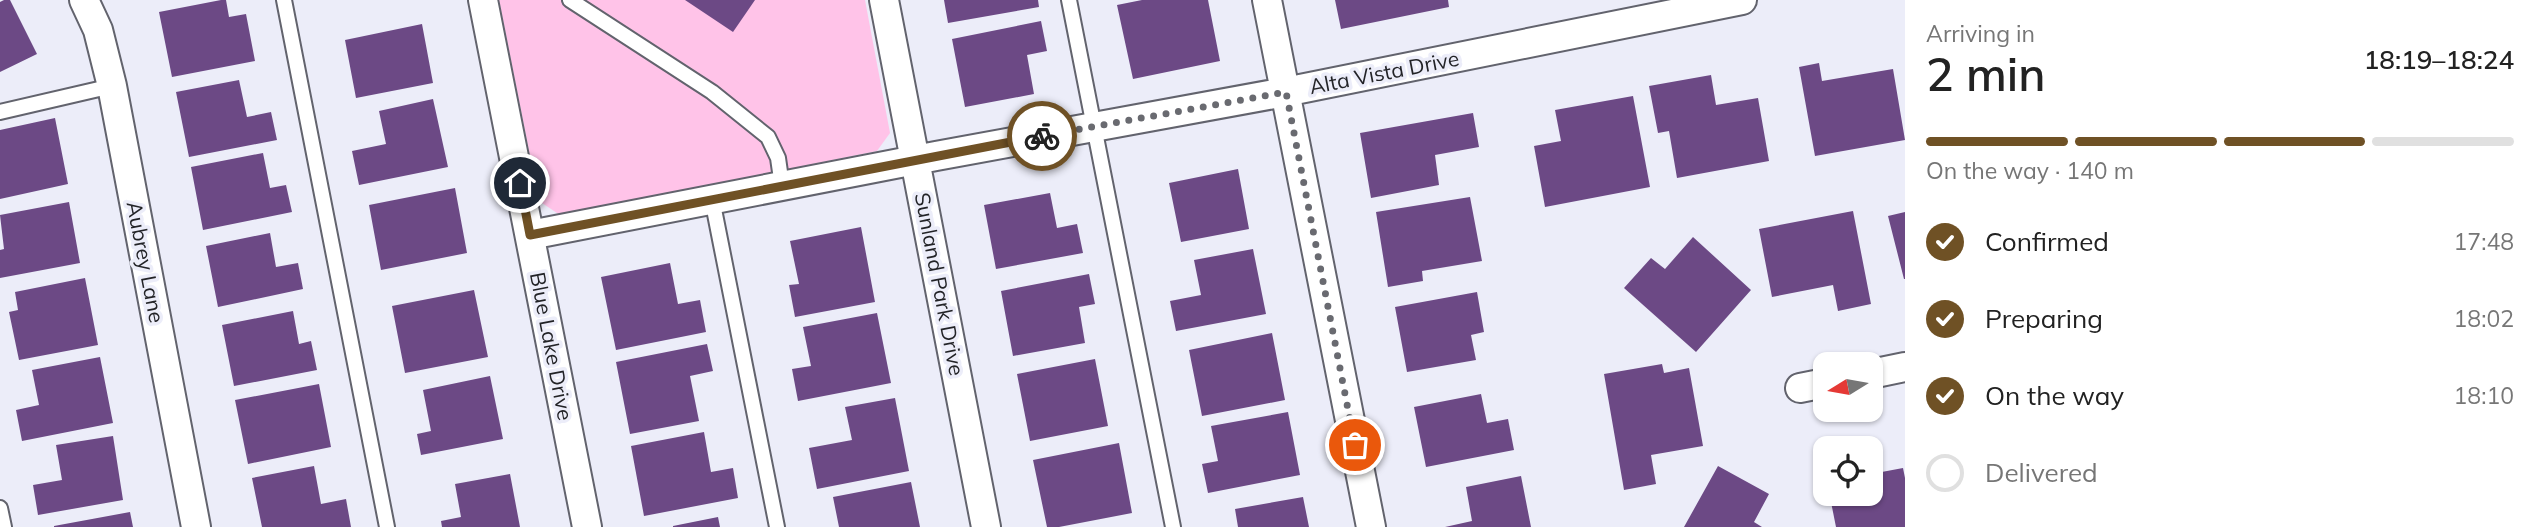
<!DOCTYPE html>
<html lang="en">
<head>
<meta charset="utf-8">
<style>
	body { margin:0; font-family:Mulish,sans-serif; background:#f6f6f6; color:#222; height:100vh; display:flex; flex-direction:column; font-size:26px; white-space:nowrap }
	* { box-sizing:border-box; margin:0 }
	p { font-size:23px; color:#767676 }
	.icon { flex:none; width:38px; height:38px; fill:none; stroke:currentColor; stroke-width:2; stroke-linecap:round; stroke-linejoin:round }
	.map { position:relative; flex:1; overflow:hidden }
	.side { display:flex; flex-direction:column; background:#fff; width:630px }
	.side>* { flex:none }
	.needle { width:46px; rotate:259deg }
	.buttons { position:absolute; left:1813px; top:352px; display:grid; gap:14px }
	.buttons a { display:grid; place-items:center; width:70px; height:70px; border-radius:14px; background:#fff; box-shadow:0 2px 5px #0004; font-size:35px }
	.pin { position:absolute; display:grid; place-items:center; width:60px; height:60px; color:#fff; margin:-30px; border:4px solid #fff; border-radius:50%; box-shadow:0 2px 7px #0007 }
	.courier { position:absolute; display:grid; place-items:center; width:70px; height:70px; margin:-35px; border:5px solid #6f5125; border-radius:50%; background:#fff; color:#222; box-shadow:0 2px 9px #0007 }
	.summary em { font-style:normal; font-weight:600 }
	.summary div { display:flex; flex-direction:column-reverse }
	.summary { display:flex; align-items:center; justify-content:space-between; height:119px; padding:0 21px }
	h1 { font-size:46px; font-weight:600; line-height:52px }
	.bar { display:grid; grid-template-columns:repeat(4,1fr); gap:10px 7px; align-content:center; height:84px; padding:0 21px }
	.bar i { height:9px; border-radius:5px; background:#e0e0e0 }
	.bar .current { background:#6f5125 }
	.bar p { grid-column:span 4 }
	ol { padding:0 21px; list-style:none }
	li { display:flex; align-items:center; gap:21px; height:77px }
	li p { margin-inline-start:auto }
	li .icon { padding:7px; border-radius:50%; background:#6f5125; color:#fff; stroke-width:4 }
	li:last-child { color:#767676 }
	li i { width:38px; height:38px; border:4px solid #e0e0e0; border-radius:50% }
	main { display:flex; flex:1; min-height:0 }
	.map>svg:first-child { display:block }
</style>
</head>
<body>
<main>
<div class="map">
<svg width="1905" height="527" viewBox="0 0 1905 527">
	<rect width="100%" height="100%" fill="#ecedf9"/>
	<!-- green -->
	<path fill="#ffc3e8" d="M499 0H865L890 133 877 151 560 215 539 201Z"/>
	<!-- building -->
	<path fill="#6c4985" d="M4 0H10L37 54 0 72V2Z
		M221 0H226L229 17 246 14 255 61 172 77 159 12Z
		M685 0H755L733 32Z
		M944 0H1038L1039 7 948 23Z
		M1142 0H1208L1220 61 1133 79 1117 5Z
		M1335 0H1448L1449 7 1341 29Z
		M1041 21 1047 51 1027 55 1034 94 965 107 952 39Z
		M422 24 433 83 356 98 345 40Z
		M1819 63 1822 81 1893 69 1905 140 1815 156 1799 67Z
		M1711 75 1716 105 1758 98 1769 161 1677 178 1669 131 1658 133 1649 86Z
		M239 80 247 117 271 112 277 140 189 157 176 92Z
		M1633 96 1650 187 1545 207 1534 146 1561 141 1555 110Z
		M433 99 448 167 359 185 352 151 386 144 379 111Z
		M1473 113 1479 147 1435 155 1439 185 1371 198 1360 133Z
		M55 118 68 184 0 199V130Z
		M263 153 270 188 286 185 292 212 203 230 191 167Z
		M1238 169 1249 229 1181 242 1169 183Z
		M455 188 467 253 381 270 369 205Z
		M1050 193 1057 228 1077 224 1083 253 996 269 984 205Z
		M1470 197 1482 261 1422 271 1423 281 1388 287 1376 212Z
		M69 202 80 263 0 278V250L4 249 0 215Z
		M1853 211 1871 304 1838 311 1833 285 1772 297 1759 229Z
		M1905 212V279H1904L1888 216Z
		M861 227 875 302 795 317 789 285 799 284 790 241Z
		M270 233 276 267 298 263 303 289 218 307 206 246Z
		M1693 237 1751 290 1696 352 1624 288 1651 258 1665 269Z
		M1253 249 1266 314 1176 331 1170 301 1201 295 1194 260Z
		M670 263 678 304 700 300 706 332 616 350 601 277Z
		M1089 274 1095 304 1079 307 1085 343 1013 356 1001 291Z
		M85 278 98 345 19 360 9 312 18 310 15 292Z
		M474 290 488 357 405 373 392 306Z
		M1477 292 1484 332 1471 335 1476 360 1407 372 1395 307Z
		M293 311 299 344 311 341 317 370 234 386 222 325Z
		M877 313 891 383 798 401 792 369 811 366 803 327Z
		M1272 333 1285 400 1202 416 1189 350Z
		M707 344 713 371 690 376 699 421 630 434 616 362Z
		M100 357 113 423 22 441 16 410 39 405 32 370Z
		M1095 359 1108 426 1030 441 1017 374Z
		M1662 364 1664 373 1689 368 1703 446 1651 455 1656 484 1624 490 1604 374Z
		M490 376 503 439 421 455 417 434 431 431 423 390Z
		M319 384 331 447 248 464 235 400Z
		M1481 394 1487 423 1508 419 1514 450 1426 467 1414 407Z
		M895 398 909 471 817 489 809 448 852 440 845 407Z
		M1288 412 1300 475 1208 493 1202 464 1218 461 1211 426Z
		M704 432 711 472 733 468 738 498 644 516 631 446Z
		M113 436 123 500 38 515 33 485 62 480 56 445Z
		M1119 443 1132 513 1059 527H1047L1033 460Z
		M314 466 321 504 346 499 351 527H262L252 478Z
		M1718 466 1769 494 1754 522 1762 527H1684Z
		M1903 468 1905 478V527H1836L1830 497 1846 494H1871V474Z
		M510 474 520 527H442L441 521 461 517 455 484Z
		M1521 476 1531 527H1445L1472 521 1466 487Z
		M911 482 920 527H839L833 497Z
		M1303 497 1309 527H1238L1235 509Z
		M130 512 133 527H54V526Z
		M718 517 720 527H673V526Z"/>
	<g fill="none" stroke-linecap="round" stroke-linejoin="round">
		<defs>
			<path id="lane" d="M284 0 387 527
				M570 0 712 92 768 137 778 158 782 186
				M1069 0 1173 527
				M0 112 112 86
				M712 199 777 527
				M0 508 4 527"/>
			<path id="street" d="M84 0 98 30 112 86 196 527
				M483 0 587 527
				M884 0 986 527
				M1267 0 1371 527
				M530 235 936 156 1285 92 1742 0
				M1871 374 1905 367
				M1800 388 1825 383"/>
		</defs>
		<!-- lane casing -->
		<use href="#lane" stroke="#62636d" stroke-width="18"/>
		<!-- street casing -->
		<use href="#street" stroke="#62636d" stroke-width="32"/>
		<!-- lane -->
		<use href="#lane" stroke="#fff" stroke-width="14"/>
		<!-- street -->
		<use href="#street" stroke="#fff" stroke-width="28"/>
	</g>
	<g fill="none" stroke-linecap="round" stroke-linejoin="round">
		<!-- done -->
		<path stroke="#696a70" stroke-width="7" stroke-dasharray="0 12.6" d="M1042 136 1286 92 1355 445"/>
		<!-- route -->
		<path stroke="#6f5125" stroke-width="9" d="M520 183 530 235 1042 136"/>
	</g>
	<g text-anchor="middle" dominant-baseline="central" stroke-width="7" stroke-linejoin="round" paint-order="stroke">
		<!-- street labels -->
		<g font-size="21" fill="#222327" stroke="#ecedf9">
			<text transform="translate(1384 72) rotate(-11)">Alta Vista Drive</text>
			<text transform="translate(146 262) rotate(79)">Aubrey Lane</text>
			<text transform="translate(940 284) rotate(79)">Sunland Park Drive</text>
			<text transform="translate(552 346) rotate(79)">Blue Lake Drive</text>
		</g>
	</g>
</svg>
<div class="buttons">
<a><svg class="needle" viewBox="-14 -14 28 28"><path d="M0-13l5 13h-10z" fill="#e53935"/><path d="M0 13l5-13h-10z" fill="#767676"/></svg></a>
<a><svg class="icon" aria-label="locate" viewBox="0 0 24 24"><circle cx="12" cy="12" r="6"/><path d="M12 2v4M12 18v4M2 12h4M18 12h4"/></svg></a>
</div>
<div class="pin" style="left:1355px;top:445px;background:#ea580c"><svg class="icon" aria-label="bag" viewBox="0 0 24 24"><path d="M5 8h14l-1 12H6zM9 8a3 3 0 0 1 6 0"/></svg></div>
<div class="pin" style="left:520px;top:183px;background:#1f2937"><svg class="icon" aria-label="home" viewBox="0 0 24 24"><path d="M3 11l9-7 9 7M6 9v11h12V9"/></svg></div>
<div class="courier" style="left:1042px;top:136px"><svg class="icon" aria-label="bike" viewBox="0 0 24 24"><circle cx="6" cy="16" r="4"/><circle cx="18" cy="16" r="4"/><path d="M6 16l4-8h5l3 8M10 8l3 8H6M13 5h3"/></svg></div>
</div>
<section class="side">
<div class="summary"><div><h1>2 min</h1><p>Arriving in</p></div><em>18:19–18:24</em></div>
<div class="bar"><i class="current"></i><i class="current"></i><i class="current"></i><i></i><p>On the way · 140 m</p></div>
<ol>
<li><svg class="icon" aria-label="check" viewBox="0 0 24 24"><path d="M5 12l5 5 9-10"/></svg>Confirmed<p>17:48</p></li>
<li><svg class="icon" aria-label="check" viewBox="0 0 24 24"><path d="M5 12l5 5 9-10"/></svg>Preparing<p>18:02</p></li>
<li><svg class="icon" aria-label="check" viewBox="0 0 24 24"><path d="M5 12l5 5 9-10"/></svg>On the way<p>18:10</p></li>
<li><i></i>Delivered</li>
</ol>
</section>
</main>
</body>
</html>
